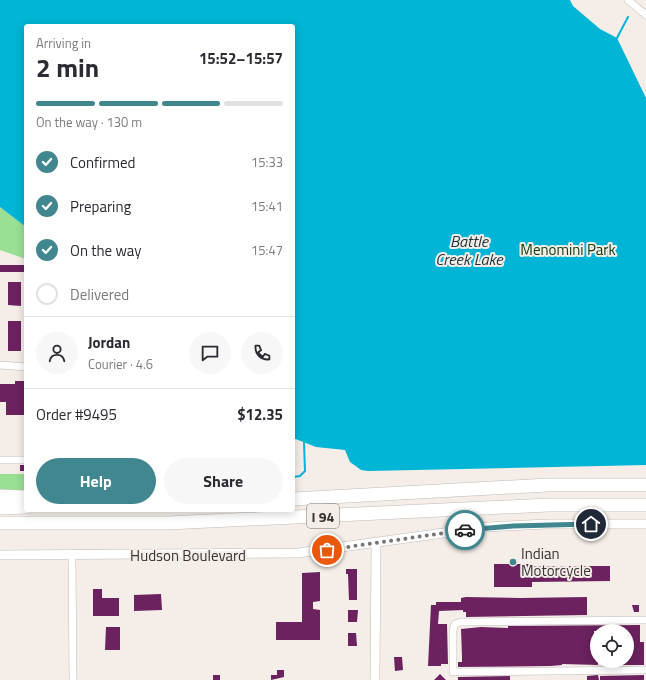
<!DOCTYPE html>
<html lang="en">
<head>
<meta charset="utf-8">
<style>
	body { margin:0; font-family:"Titillium Web",sans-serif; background:#f7f7f7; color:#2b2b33; height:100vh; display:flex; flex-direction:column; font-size:15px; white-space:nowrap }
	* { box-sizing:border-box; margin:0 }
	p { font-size:13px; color:#7c7c81 }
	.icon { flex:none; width:22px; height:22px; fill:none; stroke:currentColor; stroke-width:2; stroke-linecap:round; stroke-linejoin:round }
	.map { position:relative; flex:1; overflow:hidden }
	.panel { position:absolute; left:24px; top:24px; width:271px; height:488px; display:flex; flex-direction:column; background:#fff; border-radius:4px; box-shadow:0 2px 10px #0003 }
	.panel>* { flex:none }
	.tools { position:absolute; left:590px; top:624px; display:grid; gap:8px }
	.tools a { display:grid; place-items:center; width:44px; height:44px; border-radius:50%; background:#fff; box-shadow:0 2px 10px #0003; font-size:20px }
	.pin { position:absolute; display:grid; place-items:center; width:34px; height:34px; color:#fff; margin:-17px; border:2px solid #fff; border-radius:50%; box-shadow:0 1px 4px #0007 }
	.courier { position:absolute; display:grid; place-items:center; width:40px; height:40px; margin:-20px; border:3px solid #408790; border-radius:50%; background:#fff; color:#222; box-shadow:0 1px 5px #0007 }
	.headline em { font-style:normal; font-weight:700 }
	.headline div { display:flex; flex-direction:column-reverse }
	.headline { display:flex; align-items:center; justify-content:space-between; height:68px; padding:0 12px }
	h1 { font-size:26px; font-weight:700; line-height:30px }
	.bar { display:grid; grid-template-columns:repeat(4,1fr); gap:6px 4px; align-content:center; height:48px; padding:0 12px }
	.bar i { height:5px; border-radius:3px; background:#e1e1e2 }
	.bar .current { background:#408790 }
	.bar p { grid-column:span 4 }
	.line { display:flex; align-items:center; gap:10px; padding:0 12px; border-top:1px solid #e1e1e2 }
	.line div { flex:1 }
	.round { display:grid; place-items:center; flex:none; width:42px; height:42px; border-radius:21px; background:#f7f7f7 }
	ol { padding:0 12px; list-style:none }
	li { display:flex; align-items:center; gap:12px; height:44px }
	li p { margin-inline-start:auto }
	li .icon { padding:4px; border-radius:50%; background:#408790; color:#fff; stroke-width:4 }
	li:last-child { color:#7c7c81 }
	li i { width:22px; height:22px; border:2px solid #e1e1e2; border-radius:50% }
	.button { display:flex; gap:8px; margin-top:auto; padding:8px 12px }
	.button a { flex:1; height:46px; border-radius:24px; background:#408790; color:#fff; font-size:16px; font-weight:700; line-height:46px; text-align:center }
	.button a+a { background:#f7f7f7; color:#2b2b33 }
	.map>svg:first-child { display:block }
</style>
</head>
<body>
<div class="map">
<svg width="646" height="680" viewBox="0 0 646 680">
	<rect width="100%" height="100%" fill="#f4ede8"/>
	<!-- green -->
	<path fill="#99df94" d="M0 207 26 227V259L0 250Z
		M0 474H26V492L0 491Z"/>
	<!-- water -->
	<path fill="#00b5d5" d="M0 0H570L573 6 600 29 617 38 646 98V465L368 471 361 470 350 462 345 450 316 447 293 438V26H26V227L0 207Z"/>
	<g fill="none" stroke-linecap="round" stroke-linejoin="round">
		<!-- stream -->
		<path stroke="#00b5d5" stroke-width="2" d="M617 38 628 17
			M293 477 300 476 305 471 304 443"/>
	</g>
	<!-- building -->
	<path fill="#6b225e" d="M0 265H26V272H0Z
		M8 282H21V306L8 305Z
		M8 321H21V351H8Z
		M15 381H25V415H6V402H0V384H15Z
		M20 465H26V471H20Z
		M494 564H532V566H610V581L532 582V587H494Z
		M346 569H357V600H349L348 574H346Z
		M320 572V601L313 602V609L320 610V640H276V622H302V573Z
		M93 589H102V598H119V616H93Z
		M161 594 162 610 134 611V595Z
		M466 597 520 598 587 597V615L466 617V612H463V610L439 611 438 624H447L448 664H441V666H428L431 605H436V602H461V598Z
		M632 605H639V612H634Z
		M348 610H358L357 622H348Z
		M640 625V642H644V665H617V661H628L627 631H594V647H597L598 665 562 664V665L551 666 458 667V662H462V657L461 629 481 627 508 628V626Z
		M106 627H120V650H105Z
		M348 633H356L357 646H348Z
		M394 657H402L403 670 395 671Z
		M277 670H284V677L271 680V675H277Z
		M440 674 446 680H434Z
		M213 675H220V680H213Z
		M598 675 599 680H587V676Z
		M644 675V680H600V676Z
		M510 676V680H458V677Z"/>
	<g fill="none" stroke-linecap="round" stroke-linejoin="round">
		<defs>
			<path id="minor" d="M628 0 646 15
				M0 365 26 367
				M0 460H26
				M72 555 73 680
				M646 620 461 622 455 624 453 630V672L646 670"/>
			<path id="tertiary" d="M0 555 298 553 487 527 546 524H646
				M375 680 376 544"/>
			<path id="motorway" d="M0 496 26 497
				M293 499 548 485H646
				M0 508 26 507
				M0 523H168L548 505H646"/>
		</defs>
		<!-- minor casing -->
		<use href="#minor" stroke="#c0bab5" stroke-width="8"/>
		<!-- tertiary casing -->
		<use href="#tertiary" stroke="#c0bab5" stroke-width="10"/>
		<!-- motorway casing -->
		<use href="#motorway" stroke="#c0bab5" stroke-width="14"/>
		<!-- minor -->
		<use href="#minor" stroke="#fff" stroke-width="7"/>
		<!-- tertiary -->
		<use href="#tertiary" stroke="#fff" stroke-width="9"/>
		<!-- motorway -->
		<use href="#motorway" stroke="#fff" stroke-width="13"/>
	</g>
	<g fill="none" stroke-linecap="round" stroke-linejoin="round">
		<!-- done -->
		<path stroke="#797572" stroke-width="4" stroke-dasharray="0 7.2" d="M327 550 465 530"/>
		<!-- route -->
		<path stroke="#408790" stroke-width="5" d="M465 530 513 526 591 524"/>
	</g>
	<!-- markers -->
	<circle fill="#408790" stroke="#f4ede8" stroke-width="1.5" cx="513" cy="562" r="4"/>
	<g text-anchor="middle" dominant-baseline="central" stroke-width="4" stroke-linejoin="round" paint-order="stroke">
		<!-- shield labels -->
		<rect fill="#f4ede8" stroke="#706c69" stroke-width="1" x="307" y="504" width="32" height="24" rx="3"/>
		<g font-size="14" font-weight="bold" fill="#373433">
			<text x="323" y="516">I 94</text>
		</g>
		<!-- park labels -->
		<g font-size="15" fill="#0f400e" stroke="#f4ede8">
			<text x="568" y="249">Menomini Park</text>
		</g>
		<!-- poi labels -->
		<g font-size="15" fill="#373433" stroke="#f4ede8" text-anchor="start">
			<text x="521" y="553">Indian<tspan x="521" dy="17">Motorcycle</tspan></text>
		</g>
		<!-- street labels -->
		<g font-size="15" fill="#373433" stroke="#f4ede8">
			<text x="188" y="555">Hudson Boulevard</text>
		</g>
		<!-- water labels -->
		<g font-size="16" font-style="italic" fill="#1b3238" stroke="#f4ede8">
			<text x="469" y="241">Battle<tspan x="469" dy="18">Creek Lake</tspan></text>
		</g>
	</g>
</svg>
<div class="tools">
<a><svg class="icon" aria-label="locate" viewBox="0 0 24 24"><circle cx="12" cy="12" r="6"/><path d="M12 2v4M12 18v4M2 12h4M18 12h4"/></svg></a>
</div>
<div class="pin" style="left:327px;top:550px;background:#ea580c"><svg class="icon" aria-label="bag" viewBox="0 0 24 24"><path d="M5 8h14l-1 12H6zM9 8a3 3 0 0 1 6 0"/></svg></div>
<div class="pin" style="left:591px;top:524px;background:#1f2937"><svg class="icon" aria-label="home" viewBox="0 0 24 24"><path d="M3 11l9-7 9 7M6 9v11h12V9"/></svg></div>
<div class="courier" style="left:465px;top:530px"><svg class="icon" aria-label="car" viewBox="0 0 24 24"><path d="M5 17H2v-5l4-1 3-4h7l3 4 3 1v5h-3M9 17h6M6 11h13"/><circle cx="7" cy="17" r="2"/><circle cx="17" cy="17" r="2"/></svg></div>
<section class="panel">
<div class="headline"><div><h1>2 min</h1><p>Arriving in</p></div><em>15:52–15:57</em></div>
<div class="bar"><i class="current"></i><i class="current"></i><i class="current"></i><i></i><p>On the way · 130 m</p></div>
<ol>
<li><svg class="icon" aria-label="check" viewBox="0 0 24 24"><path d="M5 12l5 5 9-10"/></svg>Confirmed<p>15:33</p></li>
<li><svg class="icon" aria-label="check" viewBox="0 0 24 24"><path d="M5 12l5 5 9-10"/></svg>Preparing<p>15:41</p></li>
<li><svg class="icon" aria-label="check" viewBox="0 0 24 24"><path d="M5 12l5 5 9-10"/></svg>On the way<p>15:47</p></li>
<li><i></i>Delivered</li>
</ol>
<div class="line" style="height:72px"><a class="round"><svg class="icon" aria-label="person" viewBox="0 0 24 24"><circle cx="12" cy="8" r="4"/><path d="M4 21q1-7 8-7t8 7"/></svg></a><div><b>Jordan</b><p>Courier · 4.6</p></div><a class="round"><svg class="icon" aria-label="chat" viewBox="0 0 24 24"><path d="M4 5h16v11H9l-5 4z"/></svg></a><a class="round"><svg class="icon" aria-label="phone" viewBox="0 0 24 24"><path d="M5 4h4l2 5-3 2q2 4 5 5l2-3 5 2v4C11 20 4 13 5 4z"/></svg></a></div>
<div class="line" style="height:52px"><div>Order #9495</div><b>$12.35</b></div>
<div class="button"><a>Help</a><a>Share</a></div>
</section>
</div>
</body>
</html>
